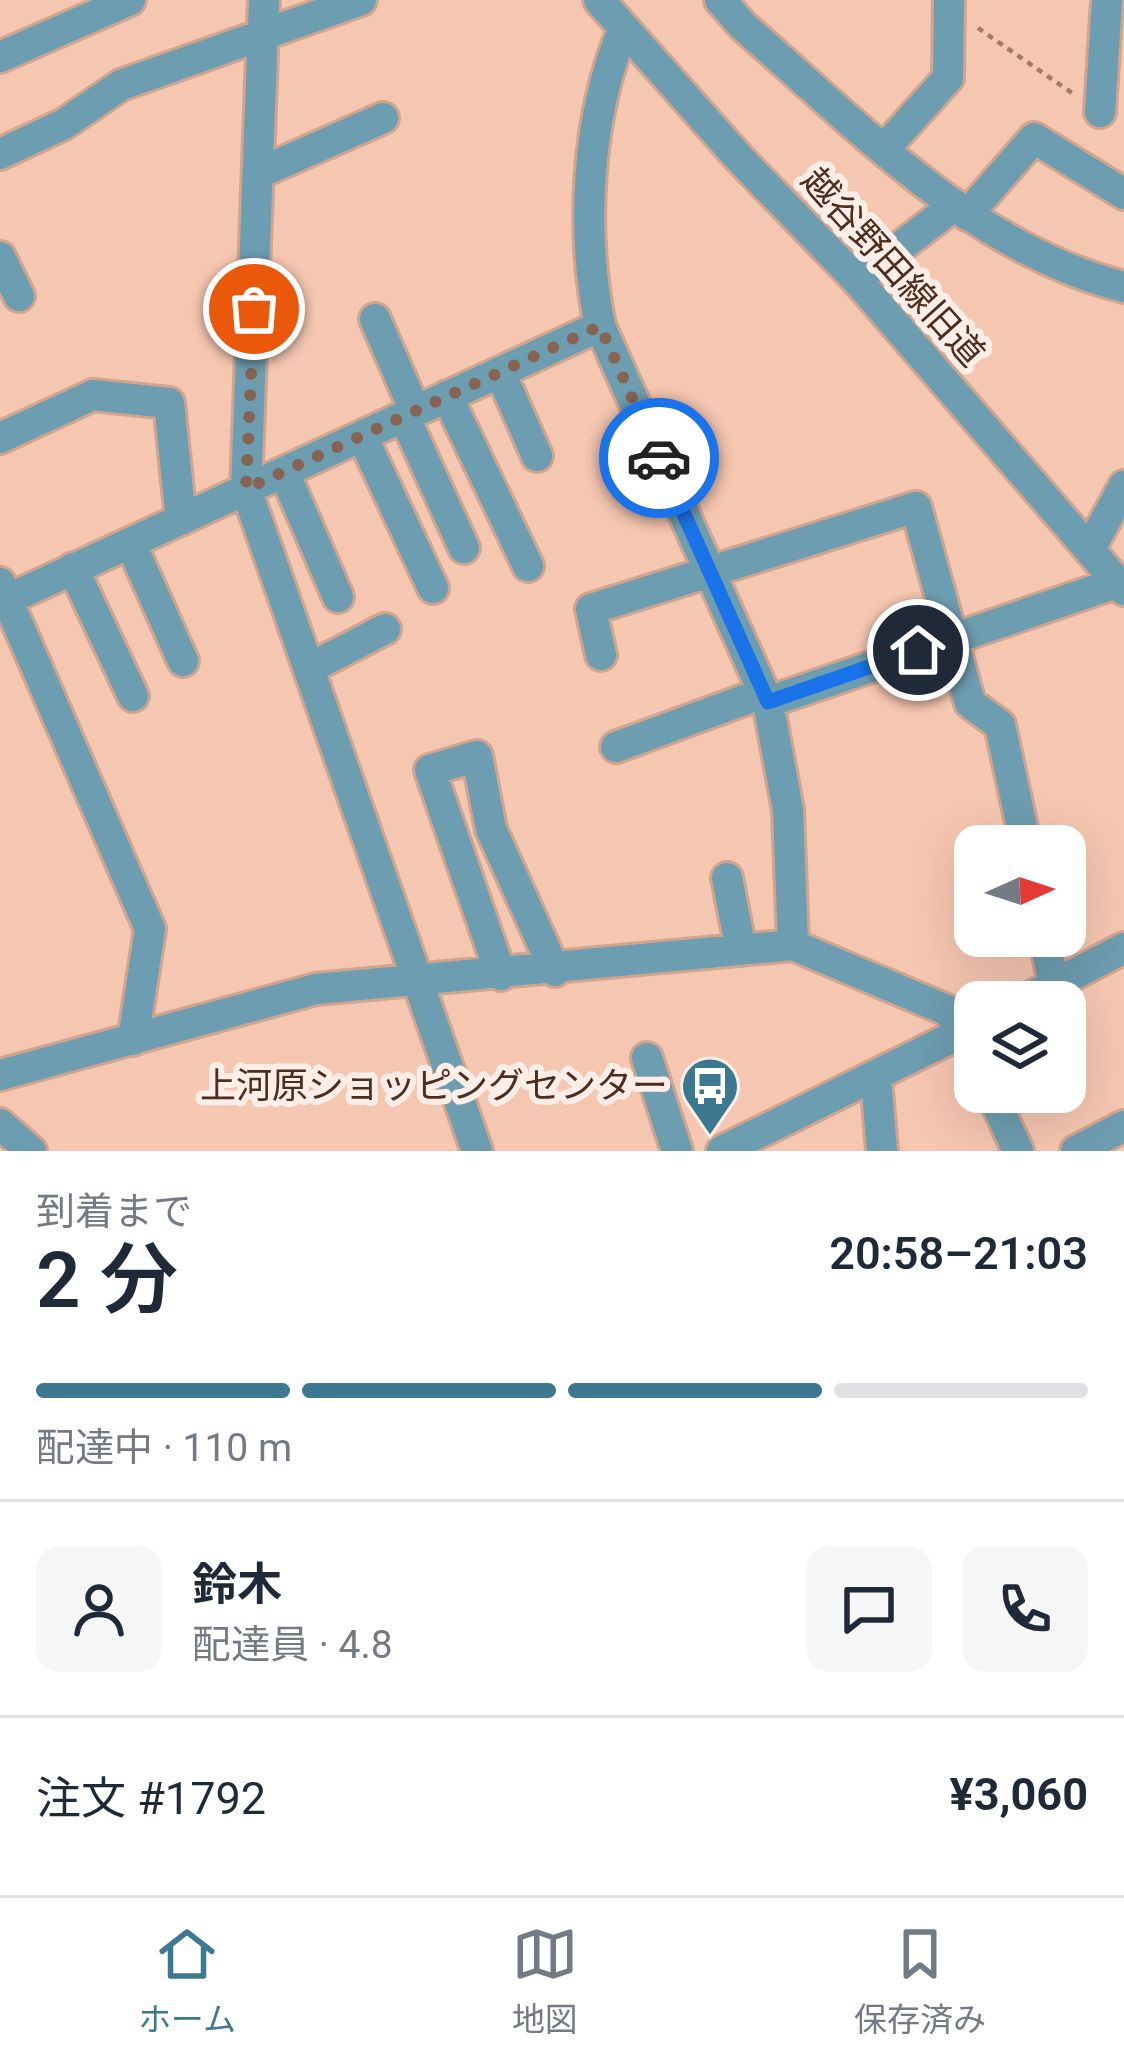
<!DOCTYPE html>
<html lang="ja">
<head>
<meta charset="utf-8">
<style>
	body { margin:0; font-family:Roboto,"Noto Sans JP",sans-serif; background:#f6f6f7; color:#1f2937; height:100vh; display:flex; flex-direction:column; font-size:45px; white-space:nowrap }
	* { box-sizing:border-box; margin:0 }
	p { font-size:39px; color:#747a83 }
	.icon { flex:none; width:66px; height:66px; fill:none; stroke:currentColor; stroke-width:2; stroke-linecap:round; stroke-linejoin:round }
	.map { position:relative; height:1151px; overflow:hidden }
	.drawer { display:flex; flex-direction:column; background:#fff; flex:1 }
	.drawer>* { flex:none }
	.needle { width:78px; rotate:87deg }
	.controls { position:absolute; left:954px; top:825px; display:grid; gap:24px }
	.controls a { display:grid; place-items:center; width:132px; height:132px; border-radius:24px; background:#fff; box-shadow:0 12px 48px #0002; font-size:60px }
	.pin { position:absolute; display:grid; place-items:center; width:102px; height:102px; color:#fff; margin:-51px; border:6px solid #fff; border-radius:50%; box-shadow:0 3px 12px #0007 }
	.courier { position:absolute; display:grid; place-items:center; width:120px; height:120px; margin:-60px; border:9px solid #1a73e8; border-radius:50%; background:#fff; color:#222; box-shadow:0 3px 15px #0007 }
	.summary em { font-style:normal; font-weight:600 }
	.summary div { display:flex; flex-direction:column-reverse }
	.summary { display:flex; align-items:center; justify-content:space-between; height:204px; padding:0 36px }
	h1 { font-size:78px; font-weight:600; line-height:90px }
	.bar { display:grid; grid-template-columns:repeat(4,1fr); gap:18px 12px; align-content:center; height:144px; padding:0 36px }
	.bar i { height:15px; border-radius:9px; background:#e0e1e3 }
	.bar .active { background:#3c7890 }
	.bar p { grid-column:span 4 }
	.line { display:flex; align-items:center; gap:30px; padding:0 36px; border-top:3px solid #e0e1e3 }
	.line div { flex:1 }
	.round { display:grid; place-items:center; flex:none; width:126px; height:126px; border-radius:24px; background:#f6f6f7 }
	.dock { display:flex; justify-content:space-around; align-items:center; height:168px; border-top:3px solid #e0e1e3; background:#fff; font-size:33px; color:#747a83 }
	.dock a { display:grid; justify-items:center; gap:6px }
	.dock .active { color:#3c7890 }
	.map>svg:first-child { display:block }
</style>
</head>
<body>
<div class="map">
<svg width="1124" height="1151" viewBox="0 0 1124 1151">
	<rect width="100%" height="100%" fill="#f5c6b0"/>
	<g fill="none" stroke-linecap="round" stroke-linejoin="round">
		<defs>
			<path id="minor" d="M264 0 246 489 477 1151
				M599 0 739 158 857 280 1124 590
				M720 0 744 27C859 126 973 249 1124 287
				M624 28C586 117 581 232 600 326L768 702 788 810 793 945
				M0 57 130 0
				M1100 112 1107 0
				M886 147 948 78 949 0
				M0 154 64 124 121 85 361 0
				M259 173 383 118
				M967 215 1034 138 1124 194
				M0 257 19 296
				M857 280 955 205
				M375 319 415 411
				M500 372 537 456
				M447 396 528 566
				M404 416 464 548
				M362 436 433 588
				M0 438 93 395 169 403 181 520
				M284 472 338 597
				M131 544 183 661
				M1091 547 1124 486
				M73 568 133 696
				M0 583 150 929 133 1040
				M0 603 600 326
				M601 655 591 609 916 507 970 703 1000 725 1026 846
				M310 668 385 629
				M768 702 1119 582
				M616 747 763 693
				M727 878 741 950
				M1044 936 1054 985
				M501 975 430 770 477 756 491 829 555 971
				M1021 1002 1124 948
				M647 1058 677 1151
				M0 1075 316 989 793 945 949 1011 975 1058
				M876 1078 882 1151
				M991 1092 1018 1151
				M0 1124 31 1151
				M722 1151 975 1026
				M1076 1151 1124 1126"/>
		</defs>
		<!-- minor casing -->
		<use href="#minor" stroke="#d0a590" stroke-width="36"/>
		<!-- path -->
		<path stroke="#a27b69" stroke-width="4.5" stroke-dasharray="6 6" stroke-linecap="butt" d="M978 28 1072 93"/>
		<!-- minor -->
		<use href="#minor" stroke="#6d9db0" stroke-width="30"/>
	</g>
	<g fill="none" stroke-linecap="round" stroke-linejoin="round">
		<!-- done -->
		<path stroke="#876352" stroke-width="12" stroke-dasharray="0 21.6" d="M254 309 246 489 600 326 659 458"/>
		<!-- route -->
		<path stroke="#1a73e8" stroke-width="15" d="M659 458 768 702 918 650"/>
	</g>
	<!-- icons -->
	<defs>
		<symbol id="bus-pin" viewBox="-11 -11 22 30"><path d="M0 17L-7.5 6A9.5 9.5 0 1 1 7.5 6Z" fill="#3c7890" stroke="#ffeee7"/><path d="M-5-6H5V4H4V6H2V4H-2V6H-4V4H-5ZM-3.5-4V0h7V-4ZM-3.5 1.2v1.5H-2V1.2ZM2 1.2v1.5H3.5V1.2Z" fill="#fff"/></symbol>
	</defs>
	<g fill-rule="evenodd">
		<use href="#bus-pin" x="677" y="1053" width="66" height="90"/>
	</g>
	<g text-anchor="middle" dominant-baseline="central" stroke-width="12" stroke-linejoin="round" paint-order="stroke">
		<!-- street labels -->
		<g font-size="36" fill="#4c2e1f" stroke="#ffeee7">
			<text transform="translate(893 267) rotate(48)">越谷野田線旧道</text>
		</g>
		<!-- poi labels -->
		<g font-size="36" fill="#4c2e1f" stroke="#ffeee7" text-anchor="end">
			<text x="668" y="1086">上河原ショッピングセンター</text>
		</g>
	</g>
</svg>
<div class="controls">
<a><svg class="needle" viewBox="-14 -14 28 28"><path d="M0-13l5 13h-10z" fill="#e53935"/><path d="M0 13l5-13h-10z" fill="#747a83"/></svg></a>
<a><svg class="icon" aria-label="layers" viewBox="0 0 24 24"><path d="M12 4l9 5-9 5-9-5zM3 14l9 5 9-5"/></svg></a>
</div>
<div class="pin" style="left:254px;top:309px;background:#ea580c"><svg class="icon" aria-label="bag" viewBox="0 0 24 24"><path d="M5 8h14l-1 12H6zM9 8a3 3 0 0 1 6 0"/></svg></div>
<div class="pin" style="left:918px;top:650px;background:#1f2937"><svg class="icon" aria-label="home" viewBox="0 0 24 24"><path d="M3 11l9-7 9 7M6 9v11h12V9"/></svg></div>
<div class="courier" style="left:659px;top:458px"><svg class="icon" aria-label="car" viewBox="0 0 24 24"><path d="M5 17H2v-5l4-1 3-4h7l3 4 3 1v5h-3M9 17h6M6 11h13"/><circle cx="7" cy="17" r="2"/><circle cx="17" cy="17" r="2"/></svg></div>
</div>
<section class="drawer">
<div class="summary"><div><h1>2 分</h1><p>到着まで</p></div><em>20:58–21:03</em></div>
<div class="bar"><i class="active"></i><i class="active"></i><i class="active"></i><i></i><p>配達中 · 110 m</p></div>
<div class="line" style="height:216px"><a class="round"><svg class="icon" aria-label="person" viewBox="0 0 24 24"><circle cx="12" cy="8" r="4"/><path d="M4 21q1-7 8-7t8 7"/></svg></a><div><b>鈴木</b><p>配達員 · 4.8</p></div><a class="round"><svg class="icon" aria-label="chat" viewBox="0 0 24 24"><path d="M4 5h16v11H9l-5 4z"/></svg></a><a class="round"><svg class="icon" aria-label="phone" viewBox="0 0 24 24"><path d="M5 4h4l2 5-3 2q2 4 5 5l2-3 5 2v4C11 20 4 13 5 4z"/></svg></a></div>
<div class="line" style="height:156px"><div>注文 #1792</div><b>¥3,060</b></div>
</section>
<nav class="dock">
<a class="active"><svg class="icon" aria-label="home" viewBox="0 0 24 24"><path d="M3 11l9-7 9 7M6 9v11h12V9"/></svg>ホーム</a>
<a><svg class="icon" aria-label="map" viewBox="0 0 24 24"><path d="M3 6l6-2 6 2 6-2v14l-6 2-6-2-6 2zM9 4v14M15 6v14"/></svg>地図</a>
<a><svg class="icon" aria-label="saved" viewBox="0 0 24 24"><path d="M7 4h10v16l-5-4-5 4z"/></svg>保存済み</a>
</nav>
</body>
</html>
